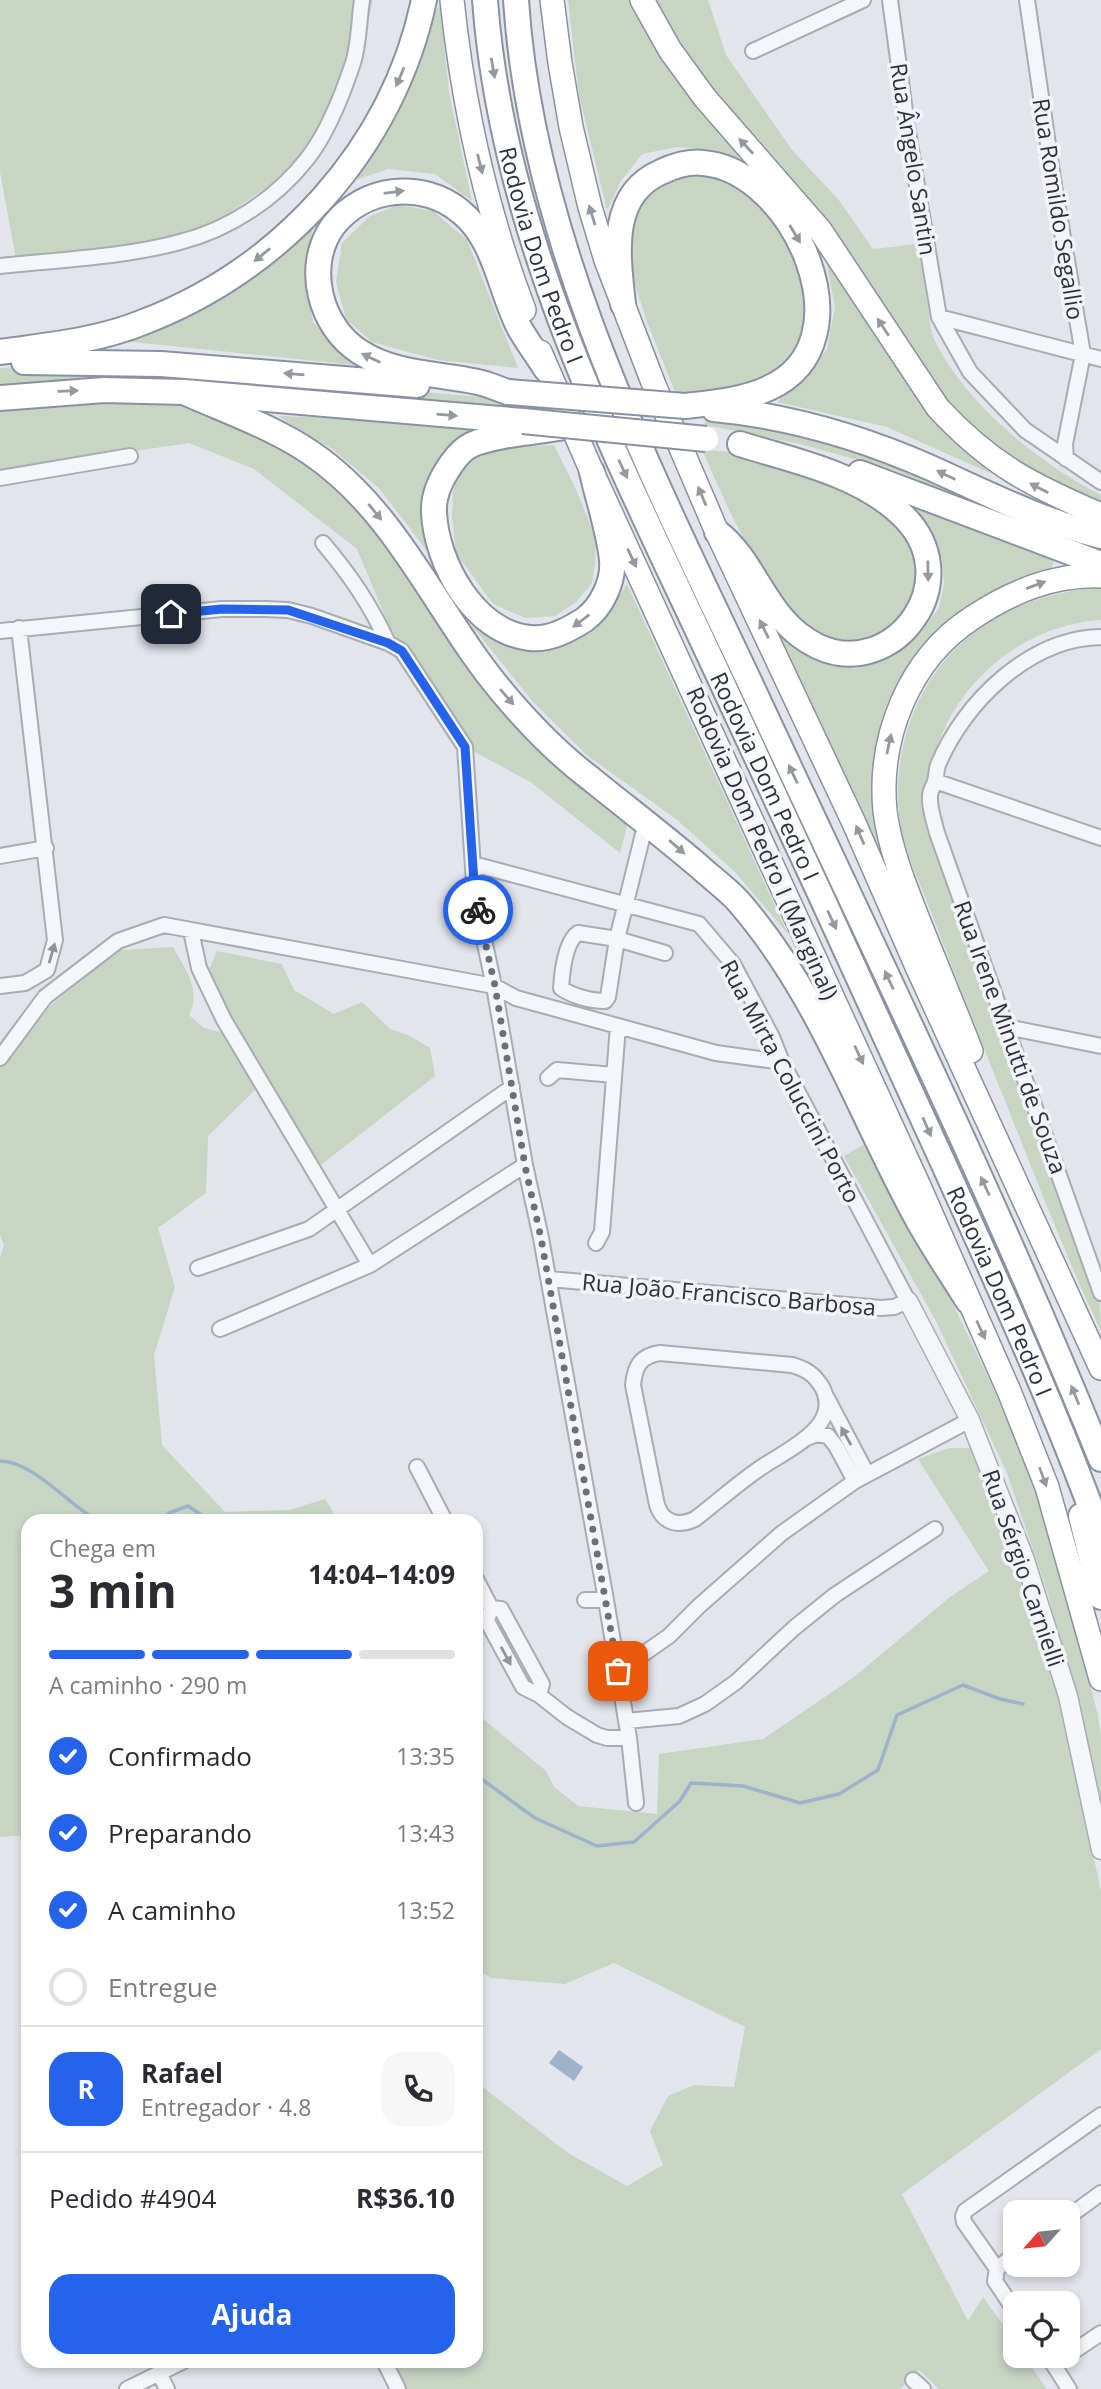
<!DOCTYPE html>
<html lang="pt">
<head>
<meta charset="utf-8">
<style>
	body { margin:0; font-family:"Open Sans",sans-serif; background:#f7f7f7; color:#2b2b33; height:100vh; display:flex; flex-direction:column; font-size:26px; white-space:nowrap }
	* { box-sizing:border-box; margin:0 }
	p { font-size:23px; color:#7c7c81 }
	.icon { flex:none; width:38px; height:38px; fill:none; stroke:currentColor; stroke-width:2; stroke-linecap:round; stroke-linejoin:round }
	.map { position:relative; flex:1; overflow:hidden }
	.drawer { position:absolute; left:21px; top:1514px; width:462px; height:854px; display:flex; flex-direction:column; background:#fff; border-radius:21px; box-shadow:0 4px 10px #0003 }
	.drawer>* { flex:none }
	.needle { width:46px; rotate:243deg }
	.tools { position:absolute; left:1003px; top:2200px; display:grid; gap:14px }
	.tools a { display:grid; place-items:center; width:77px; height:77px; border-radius:14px; background:#fff; box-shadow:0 4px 10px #0003; font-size:35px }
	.pin { position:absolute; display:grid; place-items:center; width:60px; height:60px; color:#fff; margin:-30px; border-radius:14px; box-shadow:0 4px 10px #0006 }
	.courier { position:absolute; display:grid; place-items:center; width:70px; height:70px; margin:-35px; border:5px solid #2563eb; border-radius:50%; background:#fff; color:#222; box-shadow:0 2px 9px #0007 }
	.overview em { font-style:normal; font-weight:700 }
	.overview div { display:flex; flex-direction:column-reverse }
	.overview { display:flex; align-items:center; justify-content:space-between; height:119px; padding:0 28px }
	h1 { font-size:46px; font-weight:700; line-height:52px }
	.bar { display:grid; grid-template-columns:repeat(4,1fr); gap:10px 7px; align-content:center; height:84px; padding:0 28px }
	.bar i { height:9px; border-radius:5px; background:#e1e1e2 }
	.bar .on { background:#2563eb }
	.bar p { grid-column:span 4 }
	.line { display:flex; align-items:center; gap:18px; padding:0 28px; border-top:2px solid #e1e1e2 }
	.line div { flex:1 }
	.round { display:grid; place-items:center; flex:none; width:74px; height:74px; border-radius:21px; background:#f7f7f7 }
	ol { padding:0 28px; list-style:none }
	li { display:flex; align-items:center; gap:21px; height:77px }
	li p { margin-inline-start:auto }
	li .icon { padding:7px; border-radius:50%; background:#2563eb; color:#fff; stroke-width:4 }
	li:last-child { color:#7c7c81 }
	li i { width:38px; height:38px; border:4px solid #e1e1e2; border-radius:50% }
	.action { display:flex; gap:14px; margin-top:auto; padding:14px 28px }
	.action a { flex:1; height:80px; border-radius:21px; background:#2563eb; color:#fff; font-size:28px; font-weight:700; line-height:80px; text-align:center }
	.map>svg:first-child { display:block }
</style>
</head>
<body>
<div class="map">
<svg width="1101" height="2389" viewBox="0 0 1101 2389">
	<rect width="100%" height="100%" fill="#e2e5eb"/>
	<!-- green -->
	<path fill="#c7d5c3" d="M0 0H373L367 25 308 159 191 239 17 264 0 172Z
		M568 0H634L736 147 739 159 715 150 677 147 642 154 621 181 607 210 579 95Z
		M654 0H708L726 55 792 150 838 199 873 249 918 244C921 265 925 286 928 308 930 318 930 330 934 339 965 404 1039 463 1101 495V510L1039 480 969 425 941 394 833 226 715 94 680 46Z
		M440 2 449 93 472 201 435 174 388 169 350 182 416 63Z
		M681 168 715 170 756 193 786 233 805 277 808 322 791 358 762 379 716 394 675 392 646 319 623 246 646 186Z
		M398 205 433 211 467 240 518 368 438 360 372 342 346 319 336 282 342 243 370 216Z
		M320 216 312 232 305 275 313 322 355 365 113 340Z
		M825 256 943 428 992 474 887 427 777 402 806 376 827 349 835 307Z
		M23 367 390 389 524 401V416L0 387V368Z
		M95 401 191 404 263 433 337 477 439 615 629 818 620 853 532 783 475 752 390 628 357 549 254 469 189 443 0 471V412Z
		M278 416 392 420 482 429 422 501 427 551 379 488 332 449Z
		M705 417 779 428 844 444 1101 543V549L1013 522 897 471 800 444 705 425Z
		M554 445 575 487 596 539 595 564 592 583 576 602 555 616 525 618 493 604 456 553 452 516 453 492 458 476 478 456 502 448Z
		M702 450 749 453 867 497 912 538 920 593 903 623 864 644 833 643 806 632 770 589 729 510Z
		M903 499 1054 560 1050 572 927 645 899 683 886 721 888 872 792 662 770 622 801 649 855 669 894 656 920 634 939 608 944 583 942 559 934 539 923 519Z
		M627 584 788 934 734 871 676 819 588 756 533 702 472 626 526 647 569 643 607 615Z
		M1101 587V620C988 627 900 743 936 853L1016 1066 1100 1305 1101 1331C1060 1245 1027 1154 991 1066 971 1015 951 964 931 912 921 885 907 857 901 828 888 752 918 671 981 627 1017 602 1059 591 1101 587Z
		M173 947C185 969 202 990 189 1015L204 1028 224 1033 257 1088 208 1136 206 1193 158 1228 175 1287 154 1355 162 1445 225 1512 290 1510 325 1499 339 1521H28V1835L0 1837V1257L4 1245 0 1235V1063L7 1062 50 1006 119 950Z
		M217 951 282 964 294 990 334 1014 362 1002 390 1029 408 1035 430 1048 435 1076 317 1168 207 974Z
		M873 1139 989 1379 1036 1486 1097 1711 1101 1736V1801L1048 1594 1007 1473 936 1321 844 1156Z
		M949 1448H971L1018 1562 1046 1654 1062 1711 1101 1891V2049L902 2194 968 2321 983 2297 1015 2342V2356H1024L1047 2389H939L919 2370 900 2389H405L391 2361H476V2082L568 2153 627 2186 663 2165 650 2131 668 2096 694 2085 734 2087 745 2027 614 1963 565 1984 491 1978 476 1968V1713L546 1771 554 1787 578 1806 657 1814 659 1754 763 1739 854 1677 950 1597 989 1571 918 1459Z"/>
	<!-- water -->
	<path fill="#9db2cb" d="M559 2050 583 2067 574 2081 549 2063Z"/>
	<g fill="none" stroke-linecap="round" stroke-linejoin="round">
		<!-- stream -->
		<path stroke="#9db2cb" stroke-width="3.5" d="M0 1461C33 1461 70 1506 98 1521
			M159 1521 169 1513 188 1506 210 1521
			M476 1775 535 1818 597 1846 634 1842 680 1801 691 1783 743 1786 800 1803 839 1794 878 1770 897 1715 963 1685 1000 1699 1023 1704"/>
		<defs>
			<path id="minor" d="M890 0 907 126 939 317 970 372 1025 430 1101 482
				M1027 0 1053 179 1083 354 1065 444 1066 459
				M753 51 863 0
				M0 266C56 260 126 257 180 242 228 230 276 199 307 159 327 134 343 93 353 63 359 44 359 20 362 0
				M939 317 1101 359
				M0 478 130 456
				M323 543C350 575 370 604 388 643
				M0 631 222 609H265L288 610 312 616 388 643 402 651 465 747 475 898 494 986 525 1165 541 1238 606 1600 629 1738 636 1803
				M1101 637C1030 638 964 702 938 765 936 770 937 775 935 781 934 786 930 790 930 796 929 807 934 821 937 833L1101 1293
				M935 781 1101 838
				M646 822 617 939 665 953
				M0 856 46 848
				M473 864 699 924 733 964 772 1037 782 1062 908 1301 894 1307 881 1308 549 1279
				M191 931 199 968 224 1020 370 1265
				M578 933 617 939 608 997 605 1001C591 1001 572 996 561 988 562 973 565 942 578 933Z
				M0 986 25 983 47 970 55 940 19 628
				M1007 1027 1101 1046
				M0 1058 45 997 118 941 164 925 494 986 516 998 716 1053 782 1062
				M548 1078 557 1070 614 1075
				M596 1243 602 1232 618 1026
				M198 1268 309 1229 512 1087
				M220 1329 370 1265 525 1165
				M660 1353 792 1365C806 1369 814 1374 822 1387 844 1427 784 1451 759 1469 737 1484 716 1503 695 1519 678 1527 663 1523 657 1505L633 1385C635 1366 640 1356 660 1353Z
				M827 1398 867 1474
				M807 1438 817 1434 828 1436 836 1446 855 1481
				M417 1467 445 1521
				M476 1579 491 1608 487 1621 523 1687 539 1695 567 1717 597 1735 607 1738H629
				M585 1600H606
				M491 1608 501 1609 542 1684 539 1695
				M619 1671 669 1636 699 1606 782 1533 855 1481 970 1420
				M626 1721 679 1716 705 1704 736 1682 794 1628 835 1595 935 1529
				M1068 2217 1101 2193
				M1015 2254 997 2269 995 2281 1015 2311
				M997 2269 964 2222 963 2216 965 2211 1101 2115
				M1048 2356 1069 2389
				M384 2361 398 2389
				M1055 2364 1101 2333
				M159 2373 167 2389
				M913 2380 923 2389
				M127 2389 184 2361"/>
			<path id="tertiary" d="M908 1301 970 1420 1024 1557 1068 1696 1101 1850"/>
			<path id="trunk" d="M452 0C463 105 486 210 524 310
				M552 0 560 63 571 127 590 207 606 260 654 385 717 532 854 823 918 969 1101 1368
				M642 0 670 50 705 98 820 230 938 408C991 465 1031 485 1101 515
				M540 352 592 472 918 1184 1009 1391 1047 1487 1101 1679
				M971 1051C955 1010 938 969 921 927 907 891 890 851 885 811 878 737 909 659 972 618 1011 592 1053 574 1101 576"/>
			<g id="motorway">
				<path id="s1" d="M485 0C502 235 613 449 711 659 790 828 868 997 945 1167 1000 1289 1056 1410 1101 1536"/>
				<path d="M516 0C532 247 655 480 758 700 875 952 997 1201 1101 1459"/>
				<path d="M623 304C618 257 608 195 661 172 674 166 688 161 703 163 793 170 871 342 769 388 744 400 712 403 685 406"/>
				<path d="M0 352C48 345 96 341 141 323 282 270 393 148 424 0"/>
				<path d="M24 362 161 364 417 385"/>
				<path d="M184 392C226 411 273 427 311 453 399 513 437 615 503 693 529 724 558 754 591 779 628 809 665 837 701 868 713 879 727 889 738 901 821 996 859 1114 919 1222 934 1249 952 1275 968 1301"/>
				<path d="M508 392C498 389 488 384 478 382 438 373 395 375 360 352 320 327 304 266 333 226 364 186 423 180 461 212 496 240 500 292 520 329 528 343 538 356 546 369"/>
				<path d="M0 398 104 390 184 392 523 421"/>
				<path d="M714 409C789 416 863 438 931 468 986 493 1042 521 1101 536"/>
				<path d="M559 428C535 432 492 435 471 445 463 449 457 456 452 463 442 477 433 495 434 512 436 563 474 632 530 638 550 640 568 630 584 620 602 607 614 581 612 560 609 530 598 500 592 472"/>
				<path d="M860 473 1101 564"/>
				<path d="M717 532C757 562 765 621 817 646 893 683 973 578 899 512 856 473 794 461 740 444"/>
				<path d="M1081 1516 1101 1597"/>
			</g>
		</defs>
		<!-- minor casing -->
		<use href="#minor" stroke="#a7acb5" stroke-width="18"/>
		<!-- tertiary casing -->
		<use href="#tertiary" stroke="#a7acb5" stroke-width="21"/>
		<!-- trunk casing -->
		<use href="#trunk" stroke="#8992a2" stroke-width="26"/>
		<!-- motorway casing -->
		<use href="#motorway" stroke="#8992a2" stroke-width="28"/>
		<!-- minor -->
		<use href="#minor" stroke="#f5f6f9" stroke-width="14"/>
		<!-- tertiary -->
		<use href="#tertiary" stroke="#f5f6f9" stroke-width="18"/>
		<!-- trunk -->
		<use href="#trunk" stroke="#fff" stroke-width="23"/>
		<!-- motorway -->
		<use href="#motorway" stroke="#fff" stroke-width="24"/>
		<defs>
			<path id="motorway-bridge" d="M508 392 685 406
				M523 421 706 439"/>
		</defs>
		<!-- motorway-bridge casing -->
		<use href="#motorway-bridge" stroke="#8992a2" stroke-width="28" stroke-linecap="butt"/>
		<!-- motorway-bridge -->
		<use href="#motorway-bridge" stroke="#fff" stroke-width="24"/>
	</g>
	<!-- one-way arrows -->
	<defs><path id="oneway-solid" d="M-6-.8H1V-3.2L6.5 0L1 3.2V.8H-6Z" transform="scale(1.75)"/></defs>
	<g fill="#9499a1">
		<use href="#oneway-solid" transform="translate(493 68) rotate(80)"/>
		<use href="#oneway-solid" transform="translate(400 77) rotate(113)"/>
		<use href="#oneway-solid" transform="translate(746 146) rotate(-133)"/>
		<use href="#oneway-solid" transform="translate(480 164) rotate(76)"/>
		<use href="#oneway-solid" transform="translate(394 192) rotate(-7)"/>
		<use href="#oneway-solid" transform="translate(592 215) rotate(-107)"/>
		<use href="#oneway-solid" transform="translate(795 234) rotate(59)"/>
		<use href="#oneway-solid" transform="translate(262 255) rotate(141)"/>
		<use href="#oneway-solid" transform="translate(883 327) rotate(-123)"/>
		<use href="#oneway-solid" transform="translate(371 358) rotate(-154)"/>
		<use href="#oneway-solid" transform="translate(294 374) rotate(-175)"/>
		<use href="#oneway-solid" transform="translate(68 391) rotate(-2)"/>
		<use href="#oneway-solid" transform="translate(447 415) rotate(5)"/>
		<use href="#oneway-solid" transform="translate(623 469) rotate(65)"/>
		<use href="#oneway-solid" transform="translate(946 475) rotate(-154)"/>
		<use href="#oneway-solid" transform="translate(1039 488) rotate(-153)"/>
		<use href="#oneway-solid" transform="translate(702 496) rotate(-113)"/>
		<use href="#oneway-solid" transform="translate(375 512) rotate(51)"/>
		<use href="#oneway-solid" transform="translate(632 558) rotate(65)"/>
		<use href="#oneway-solid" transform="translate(928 571) rotate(89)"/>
		<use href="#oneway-solid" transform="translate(1036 585) rotate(-20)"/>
		<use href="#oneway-solid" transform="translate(581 621) rotate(143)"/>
		<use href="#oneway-solid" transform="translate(764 629) rotate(-116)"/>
		<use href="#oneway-solid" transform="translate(507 697) rotate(49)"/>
		<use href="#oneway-solid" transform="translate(889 744) rotate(-78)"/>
		<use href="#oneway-solid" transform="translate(793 774) rotate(-115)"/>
		<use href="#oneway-solid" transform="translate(860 835) rotate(-113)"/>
		<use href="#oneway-solid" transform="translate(677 847) rotate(41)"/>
		<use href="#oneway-solid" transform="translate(832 920) rotate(65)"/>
		<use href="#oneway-solid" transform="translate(889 980) rotate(-115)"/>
		<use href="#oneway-solid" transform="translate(859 1055) rotate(65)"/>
		<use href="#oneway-solid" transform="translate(927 1127) rotate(66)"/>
		<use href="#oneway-solid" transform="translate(985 1186) rotate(-115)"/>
		<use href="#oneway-solid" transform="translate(981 1330) rotate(65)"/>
		<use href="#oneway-solid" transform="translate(1075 1395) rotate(-112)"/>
		<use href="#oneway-solid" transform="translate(1043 1477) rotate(70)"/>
	</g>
	<g fill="#90949e">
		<use href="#oneway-solid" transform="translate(52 953) rotate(-74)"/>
		<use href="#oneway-solid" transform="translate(846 1436) rotate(-119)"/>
		<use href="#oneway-solid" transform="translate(506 1656) rotate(62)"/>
	</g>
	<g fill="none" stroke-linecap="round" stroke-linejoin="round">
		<!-- done -->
		<path stroke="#6a717e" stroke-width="7" stroke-dasharray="0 12.6" d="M478 910 495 986 525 1166 541 1238 618 1671"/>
		<!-- route -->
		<path stroke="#2563eb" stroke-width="9" d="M171 614 222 609 288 610 388 643 402 651 465 747 475 898 478 910"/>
	</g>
	<g text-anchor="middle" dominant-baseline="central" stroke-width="7" stroke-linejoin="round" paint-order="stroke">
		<!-- street labels -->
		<g font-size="23" fill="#2a3343" stroke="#f2f4f8">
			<text transform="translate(914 159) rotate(81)">Rua Ângelo Santin</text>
			<text transform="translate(1059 209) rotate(81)">Rua Romildo Segallio</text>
			<text stroke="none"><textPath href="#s1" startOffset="262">Rodovia Dom Pedro I</textPath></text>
			<text stroke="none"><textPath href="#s1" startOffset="830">Rodovia Dom Pedro I</textPath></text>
			<text transform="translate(763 843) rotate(66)">Rodovia Dom Pedro I (Marginal)</text>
			<text transform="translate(1011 1037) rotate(70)">Rua Irene Minutti de Souza</text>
			<text transform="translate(791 1081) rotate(62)">Rua Mirta Coluccini Porto</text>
			<text stroke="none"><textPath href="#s1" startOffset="1396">Rodovia Dom Pedro I</textPath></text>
			<text transform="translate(729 1294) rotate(5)">Rua João Francisco Barbosa</text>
			<text transform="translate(1024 1568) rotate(71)">Rua Sérgio Carnielli</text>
		</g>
	</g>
</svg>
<div class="tools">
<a><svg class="needle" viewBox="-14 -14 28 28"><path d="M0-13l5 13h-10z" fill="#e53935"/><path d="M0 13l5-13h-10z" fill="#7c7c81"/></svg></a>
<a><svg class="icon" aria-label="locate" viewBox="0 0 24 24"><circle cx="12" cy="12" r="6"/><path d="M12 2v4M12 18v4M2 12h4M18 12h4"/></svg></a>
</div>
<div class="pin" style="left:618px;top:1671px;background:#ea580c"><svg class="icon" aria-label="bag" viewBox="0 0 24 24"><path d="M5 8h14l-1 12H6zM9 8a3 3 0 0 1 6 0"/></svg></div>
<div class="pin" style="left:171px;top:614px;background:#1f2937"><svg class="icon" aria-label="home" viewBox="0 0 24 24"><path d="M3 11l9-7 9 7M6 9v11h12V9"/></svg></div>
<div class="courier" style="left:478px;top:910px"><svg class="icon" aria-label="bike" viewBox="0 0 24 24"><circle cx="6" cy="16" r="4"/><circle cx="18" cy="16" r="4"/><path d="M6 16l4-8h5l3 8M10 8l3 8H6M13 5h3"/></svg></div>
<section class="drawer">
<div class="overview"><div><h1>3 min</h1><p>Chega em</p></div><em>14:04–14:09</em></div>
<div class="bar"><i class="on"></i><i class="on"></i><i class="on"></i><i></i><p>A caminho · 290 m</p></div>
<ol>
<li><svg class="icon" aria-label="check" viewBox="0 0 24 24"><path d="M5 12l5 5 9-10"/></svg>Confirmado<p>13:35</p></li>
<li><svg class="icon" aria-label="check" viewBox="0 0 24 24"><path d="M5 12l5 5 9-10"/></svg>Preparando<p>13:43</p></li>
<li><svg class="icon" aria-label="check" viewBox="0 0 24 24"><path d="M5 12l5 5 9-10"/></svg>A caminho<p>13:52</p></li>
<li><i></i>Entregue</li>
</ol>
<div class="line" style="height:126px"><b class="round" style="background:#2563eb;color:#fff">R</b><div><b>Rafael</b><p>Entregador · 4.8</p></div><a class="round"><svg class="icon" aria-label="phone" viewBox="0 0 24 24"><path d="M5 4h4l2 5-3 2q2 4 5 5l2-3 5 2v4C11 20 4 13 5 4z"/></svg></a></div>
<div class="line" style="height:91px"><div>Pedido #4904</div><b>R$36.10</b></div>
<div class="action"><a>Ajuda</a></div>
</section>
</div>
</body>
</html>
